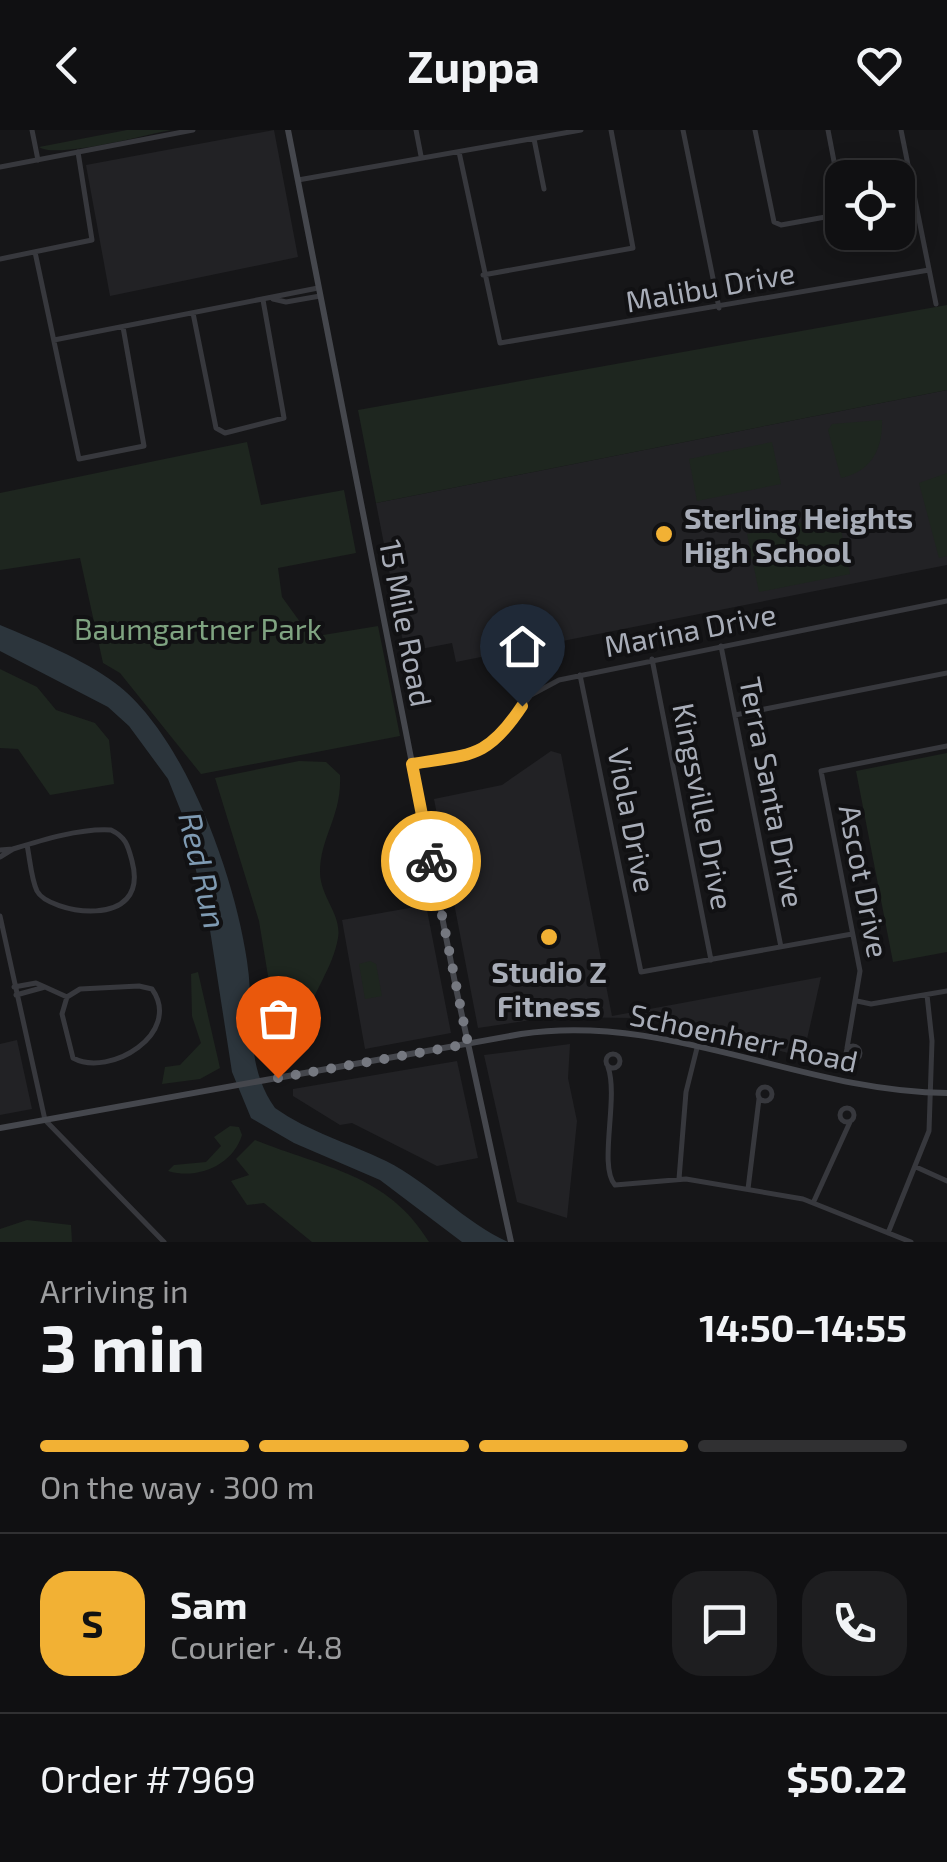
<!DOCTYPE html>
<html lang="en">
<head>
<meta charset="utf-8">
<style>
	body { margin:0; font-family:"Exo 2",sans-serif; background:#1e1e20; color:#f1f3f6; height:100vh; display:flex; flex-direction:column; font-size:38px; white-space:nowrap }
	* { box-sizing:border-box; margin:0 }
	p { font-size:32px; color:#9c9d9f }
	.icon { flex:none; width:55px; height:55px; fill:none; stroke:currentColor; stroke-width:2; stroke-linecap:round; stroke-linejoin:round }
	.map { position:relative; height:1112px; overflow:hidden }
	.sheet { display:flex; flex-direction:column; background:#101012; flex:1 }
	.sheet>* { flex:none }
	.buttons { position:absolute; left:825px; top:30px; display:grid; gap:20px }
	.buttons a { display:grid; place-items:center; width:90px; height:90px; border-radius:20px; background:#101012; box-shadow:0 5px 25px #0003,0 0 0 2px #303032; font-size:50px }
	.pin { position:absolute; display:grid; place-items:center; width:85px; height:85px; color:#fff; margin:-102px -42px; border-radius:50% 50% 50% 0; rotate:-45deg; box-shadow:0 0 10px #0007 }
	.pin .icon { rotate:45deg }
	.courier { position:absolute; display:grid; place-items:center; width:100px; height:100px; margin:-50px; border:8px solid #f2b134; border-radius:50%; background:#fff; color:#222; box-shadow:0 2px 12px #0007 }
	.headline em { font-style:normal; font-weight:700 }
	.headline div { display:flex; flex-direction:column-reverse }
	.headline { display:flex; align-items:center; justify-content:space-between; height:170px; padding:0 40px }
	h1 { font-size:65px; font-weight:700; line-height:75px }
	.bar { display:grid; grid-template-columns:repeat(4,1fr); gap:15px 10px; align-content:center; height:120px; padding:0 40px }
	.bar i { height:12px; border-radius:8px; background:#303032 }
	.bar .current { background:#f2b134 }
	.bar p { grid-column:span 4 }
	.line { display:flex; align-items:center; gap:25px; padding:0 40px; border-top:2px solid #303032 }
	.line div { flex:1 }
	.round { display:grid; place-items:center; flex:none; width:105px; height:105px; border-radius:30px; background:#1e1e20 }
	header { display:flex; justify-content:space-between; align-items:center; height:130px; padding:0 40px; background:#101012; font-size:45px; font-weight:700 }
	.map>svg:first-child { display:block }
</style>
</head>
<body>
<header><svg class="icon" aria-label="back" viewBox="0 0 24 24"><path d="M15 5l-7 7 7 7"/></svg>Zuppa<svg class="icon" aria-label="heart" viewBox="0 0 24 24"><path d="M12 20l-8-8c-3-5 5-10 8-4 3-6 11-1 8 4z"/></svg></header>
<div class="map">
<svg width="947" height="1112" viewBox="0 0 947 1112">
	<rect width="100%" height="100%" fill="#161618"/>
	<!-- built -->
	<path fill="#222225" d="M274 0 298 127 110 166 86 35Z
		M947 260V435L456 532 452 513 405 522 376 373Z
		M551 621 561 624 612 886 821 847 803 927 706 901 635 888 551 887 478 898 434 669 502 655Z
		M426 775 451 903 365 919 342 790Z
		M17 910 32 979 0 985V914Z
		M570 914 568 948 577 991 567 1088 517 1072 484 925Z
		M457 931 478 1028 437 1036 352 993 340 995 293 966V959Z"/>
	<!-- green -->
	<path fill="#1e261f" d="M127 0H171C145 5 56 29 39 17Z
		M947 175V260L376 373 358 280Z
		M882 290C883 319 871 342 841 348L828 300 832 294Z
		M247 312 261 375 344 360 356 423 278 438 282 467 311 507 378 496 400 606 201 644 120 543 103 533 80 428 0 440V363Z
		M772 312 781 354 697 371 689 329Z
		M947 343V426L939 428 919 353Z
		M838 385 850 444 759 462 747 404Z
		M0 539 37 557 56 580 95 593 109 610 114 654 50 665 18 619 0 618Z
		M947 623V822L893 832 856 641Z
		M299 631 326 632 340 645C342 687 320 706 320 743 321 768 342 785 338 808 332 843 307 867 304 903L297 909 270 898V858L259 791 215 648Z
		M370 831 376 834 382 866 365 869 359 834Z
		M198 842 220 938 200 949 162 954 165 937 180 935 201 913 192 886 191 844Z
		M230 996 239 997 242 1005C233 1035 198 1050 168 1041L174 1035 206 1032 221 1016 214 1007Z
		M255 1010C324 1038 388 1044 429 1112H312L264 1073 247 1075 231 1051 249 1045 236 1029Z
		M27 1090 71 1095 72 1112H0V1099Z"/>
	<!-- water -->
	<path fill="#2c353c" d="M0 495C38 511 83 529 115 553 185 605 235 747 247 831 255 881 243 933 275 978 309 1002 349 1013 386 1031 430 1053 464 1092 508 1112H462L380 1050 294 1013 251 988 232 942 210 800 184 689 168 649 129 596 108 577 0 521Z"/>
	<g fill="none" stroke-linecap="round" stroke-linejoin="round">
		<!-- minor -->
		<path stroke="#37383d" stroke-width="5" d="M32 0 38 30
			M416 0 421 26
			M683 0 719 178
			M755 0 774 92 781 95 842 84
			M828 0 842 73
			M901 0 936 174
			M534 9 544 59
			M459 22 500 213 929 140
			M298 50 581 0
			M898 74 914 70
			M35 122 79 329 144 316 123 197
			M0 129 92 110 78 22
			M483 145 633 118 611 0
			M273 169 286 172 320 166
			M193 183 216 298 225 303 284 288 263 170
			M54 210 318 158
			M721 516 781 817
			M652 529 711 830
			M580 545 641 842 852 804
			M735 585 947 543
			M412 635 492 615 531 565 559 550 947 471
			M13 719C42 710 81 698 111 700 126 707 128 716 132 731 151 802 48 783 37 761 31 748 30 729 27 715
			M0 720 13 719 0 727
			M0 786 45 990
			M139 856 152 859C183 903 110 948 73 928L62 884 67 867 80 859Z
			M14 857 36 853 45 857 16 865
			M45 857 67 867
			M857 871 871 874 947 861
			M846 923a7 7 0 1 1 14 0a7 7 0 1 1-14 0Z
			M847 918 860 841 821 641 947 616
			M606 931a7 7 0 1 1 14 0a7 7 0 1 1-14 0Z
			M608 937C619 968 598 1036 615 1055L686 1049 803 1069 911 1112
			M758 964a7 7 0 1 1 14 0a7 7 0 1 1-14 0Z
			M840 985a7 7 0 1 1 14 0a7 7 0 1 1-14 0Z
			M916 1037 947 1051
			M679 1049 686 962 698 914
			M748 1059 759 969
			M814 1071 850 992
			M888 1103 929 1001 932 911 927 865"/>
		<!-- tertiary -->
		<path stroke="#37383d" stroke-width="5" d="M0 37 193 0
			M45 990 164 1112"/>
		<!-- secondary -->
		<path stroke="#45474d" stroke-width="6" d="M288 0 456 858 511 1112
			M0 998 521 904C669 882 801 962 947 963"/>
	</g>
	<g fill="none" stroke-linecap="round" stroke-linejoin="round">
		<!-- done -->
		<path stroke="#757880" stroke-width="10" stroke-dasharray="0 18" d="M278 948 468 914 431 731"/>
		<!-- route -->
		<path stroke="#f2b134" stroke-width="12" d="M431 731 412 634C471 624 487 629 522 576"/>
	</g>
	<!-- markers -->
	<g fill="#f2b134" stroke="#111113" stroke-width="4">
		<circle cx="664" cy="404" r="10"/>
		<circle cx="549" cy="807" r="10"/>
	</g>
	<g text-anchor="middle" dominant-baseline="central" stroke-width="8" stroke-linejoin="round" paint-order="stroke">
		<!-- street labels -->
		<g font-size="30" fill="#a8adb8" stroke="#111113">
			<text transform="translate(710 156) rotate(-10)">Malibu Drive</text>
			<text transform="translate(407 493) rotate(79)">15 Mile Road</text>
			<text transform="translate(690 499) rotate(-11)">Marina Drive</text>
			<text transform="translate(773 662) rotate(79)">Terra Santa Drive</text>
			<text transform="translate(704 676) rotate(79)">Kingsville Drive</text>
			<text transform="translate(633 690) rotate(79)">Viola Drive</text>
			<text transform="translate(865 751) rotate(79)">Ascot Drive</text>
			<text transform="translate(744 907) rotate(12)">Schoenherr Road</text>
		</g>
		<!-- poi labels -->
		<g font-size="30" font-weight="bold" fill="#a8adb8" stroke="#111113" text-anchor="start">
			<text x="684" y="387">Sterling Heights<tspan x="684" dy="34">High School</tspan></text>
			<text x="549" y="841" text-anchor="middle">Studio Z<tspan x="549" dy="34">Fitness</tspan></text>
		</g>
		<!-- park labels -->
		<g font-size="30" fill="#7fa381" stroke="#111113">
			<text x="198" y="498">Baumgartner Park</text>
		</g>
		<!-- water labels -->
		<g font-size="32" font-style="italic" fill="#7f9bb3" stroke="#111113">
			<text transform="translate(204 740) rotate(77)">Red Run</text>
		</g>
	</g>
</svg>
<div class="buttons">
<a><svg class="icon" aria-label="locate" viewBox="0 0 24 24"><circle cx="12" cy="12" r="6"/><path d="M12 2v4M12 18v4M2 12h4M18 12h4"/></svg></a>
</div>
<div class="pin" style="left:278px;top:948px;background:#ea580c"><svg class="icon" aria-label="bag" viewBox="0 0 24 24"><path d="M5 8h14l-1 12H6zM9 8a3 3 0 0 1 6 0"/></svg></div>
<div class="pin" style="left:522px;top:576px;background:#1f2937"><svg class="icon" aria-label="home" viewBox="0 0 24 24"><path d="M3 11l9-7 9 7M6 9v11h12V9"/></svg></div>
<div class="courier" style="left:431px;top:731px"><svg class="icon" aria-label="bike" viewBox="0 0 24 24"><circle cx="6" cy="16" r="4"/><circle cx="18" cy="16" r="4"/><path d="M6 16l4-8h5l3 8M10 8l3 8H6M13 5h3"/></svg></div>
</div>
<section class="sheet">
<div class="headline"><div><h1>3 min</h1><p>Arriving in</p></div><em>14:50–14:55</em></div>
<div class="bar"><i class="current"></i><i class="current"></i><i class="current"></i><i></i><p>On the way · 300 m</p></div>
<div class="line" style="height:180px"><b class="round" style="background:#f2b134;color:#111">S</b><div><b>Sam</b><p>Courier · 4.8</p></div><a class="round"><svg class="icon" aria-label="chat" viewBox="0 0 24 24"><path d="M4 5h16v11H9l-5 4z"/></svg></a><a class="round"><svg class="icon" aria-label="phone" viewBox="0 0 24 24"><path d="M5 4h4l2 5-3 2q2 4 5 5l2-3 5 2v4C11 20 4 13 5 4z"/></svg></a></div>
<div class="line" style="height:130px"><div>Order #7969</div><b>$50.22</b></div>
</section>
</body>
</html>
